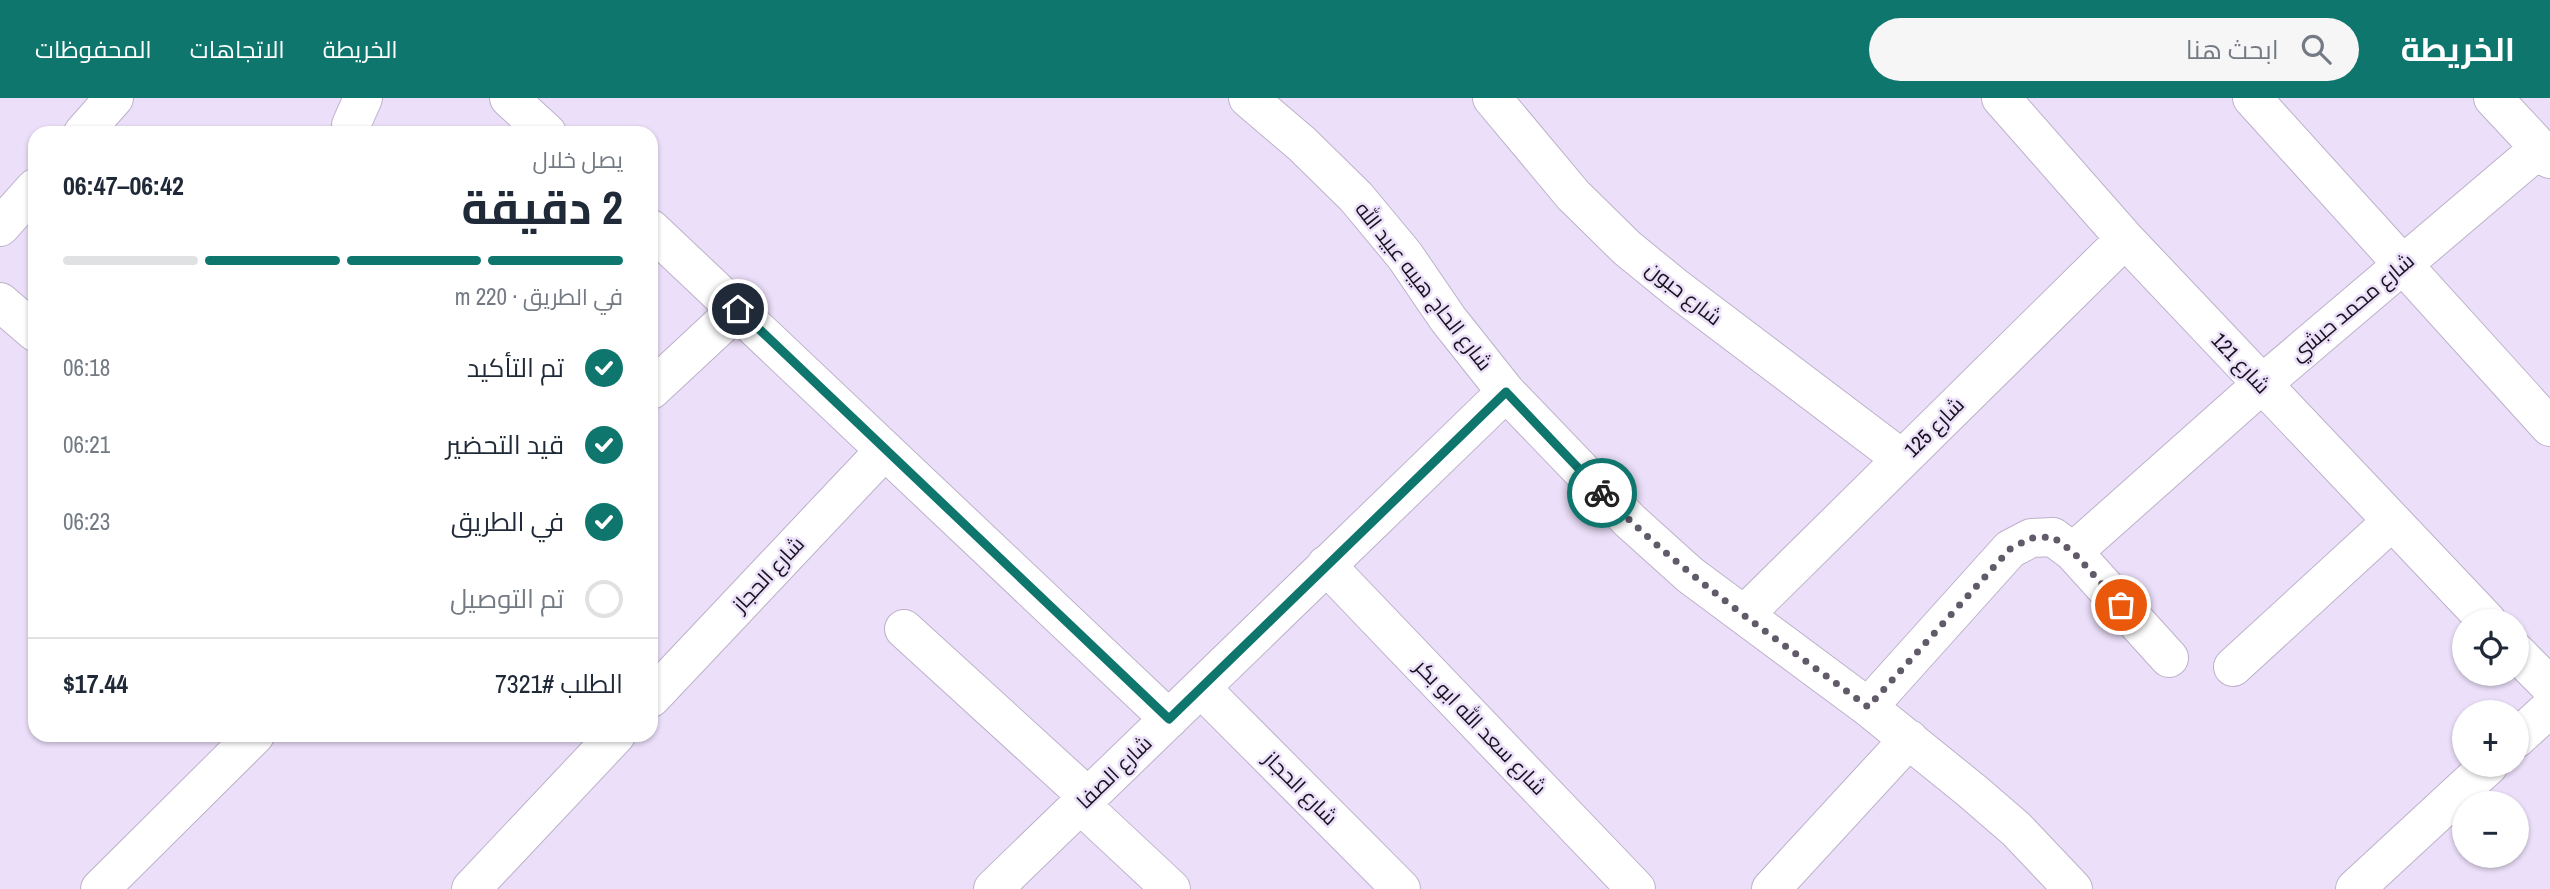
<!DOCTYPE html>
<html lang="ar">
<head>
<meta charset="utf-8">
<style>
	body { margin:0; font-family:"Archivo Narrow",Cairo,sans-serif; background:#f6f6f7; color:#1f2937; direction:rtl; height:100vh; display:flex; flex-direction:column; font-size:26px; white-space:nowrap }
	* { box-sizing:border-box; margin:0 }
	p { font-size:23px; color:#747a83 }
	.icon { flex:none; width:38px; height:38px; fill:none; stroke:currentColor; stroke-width:2; stroke-linecap:round; stroke-linejoin:round }
	.map { position:relative; flex:1; overflow:hidden; direction:ltr }
	.sheet { position:absolute; left:28px; top:28px; width:630px; height:616px; display:flex; flex-direction:column; background:#fff; border-radius:21px; box-shadow:0 2px 5px #0004; direction:rtl }
	.sheet>* { flex:none }
	.fabs { position:absolute; left:2452px; top:511px; display:grid; gap:14px }
	.fabs a { display:grid; place-items:center; width:77px; height:77px; border-radius:50%; background:#fff; box-shadow:0 2px 5px #0004; font-size:35px }
	.pin { position:absolute; display:grid; place-items:center; width:60px; height:60px; color:#fff; margin:-30px; border:4px solid #fff; border-radius:50%; box-shadow:0 2px 7px #0007 }
	.courier { position:absolute; display:grid; place-items:center; width:70px; height:70px; margin:-35px; border:5px solid #0f766e; border-radius:50%; background:#fff; color:#222; box-shadow:0 2px 9px #0007 }
	.overview em { font-style:normal; font-weight:700 }
	.overview div { display:flex; flex-direction:column-reverse }
	.overview { display:flex; align-items:center; justify-content:space-between; height:119px; padding:0 35px }
	h1 { font-size:46px; font-weight:700; line-height:52px }
	.bar { display:grid; grid-template-columns:repeat(4,1fr); gap:10px 7px; align-content:center; height:84px; padding:0 35px }
	.bar i { height:9px; border-radius:5px; background:#e0e1e3 }
	.bar .selected { background:#0f766e }
	.bar p { grid-column:span 4 }
	.line { display:flex; align-items:center; gap:18px; padding:0 35px; border-top:2px solid #e0e1e3 }
	.line div { flex:1 }
	ol { padding:0 35px; list-style:none }
	li { display:flex; align-items:center; gap:21px; height:77px }
	li p { margin-inline-start:auto }
	li .icon { padding:7px; border-radius:50%; background:#0f766e; color:#fff; stroke-width:4 }
	li:last-child { color:#747a83 }
	li i { width:38px; height:38px; border:4px solid #e0e1e3; border-radius:50% }
	header { display:flex; align-items:center; gap:42px; box-sizing:border-box; height:98px; padding:0 35px; background:#0f766e; color:#fff }
	header strong { font-size:33px }
	nav { display:flex; gap:38px; margin-inline-start:auto; font-size:24px }
	.search { width:490px; height:63px; background:#f6f6f7; display:flex; align-items:center; gap:18px; box-sizing:border-box; padding:0 24px; border-radius:38px; color:#747a83; font-size:26px }
	.map>svg:first-child { display:block }
</style>
</head>
<body>
<header>
<strong>الخريطة</strong>
<div class="search"><svg class="icon" aria-label="search" viewBox="0 0 24 24"><circle cx="10" cy="10" r="6"/><path d="M15 15l6 6"/></svg>ابحث هنا</div>
<nav><a>الخريطة</a><a>الاتجاهات</a><a>المحفوظات</a></nav>
</header>
<div class="map">
<svg width="2550" height="791" viewBox="0 0 2550 791">
	<rect width="100%" height="100%" fill="#ebdff9"/>
	<g fill="none" stroke-linecap="round" stroke-linejoin="round">
		<defs>
			<path id="minor" d="M509 0 547 35
				M1248 0 1302 46 1356 99 1405 158 1448 221 1506 294 1630 423 1690 477 1868 609 1972 693 2016 731 2073 791
				M1492 0 1573 97 1627 150 1676 190 1902 361
				M2001 0 2125 141 2487 523
				M2252 0 2550 329
				M2493 0 2550 61
				M83 35 114 0
				M352 35 351 27 363 0
				M0 129 35 90
				M651 131 1169 621
				M0 204 35 234
				M651 292 738 211
				M2073 454 2261 287 2540 50
				M1326 467 1636 791
				M1744 517 2125 141
				M904 531 1088 699
				M2516 554 2550 588
				M2233 569 2391 424
				M1201 590 1401 791
				M651 600 885 352
				M1868 609 2010 451 2031 440 2053 439 2073 454 2169 560
				M2516 641 2550 610
				M1081 707 1171 791
				M100 791 255 637
				M471 791 616 637
				M993 791 1506 294
				M1771 791 1909 641
				M2355 791 2489 667"/>
		</defs>
		<!-- minor casing -->
		<use href="#minor" stroke="#bdb1ca" stroke-width="40"/>
		<!-- minor -->
		<use href="#minor" stroke="#fff" stroke-width="38"/>
	</g>
	<g fill="none" stroke-linecap="round" stroke-linejoin="round">
		<!-- done -->
		<path stroke="#615a69" stroke-width="7" stroke-dasharray="0 12.6" d="M1602 395C1682 477 1777 541 1868 609L2010 451 2031 440 2053 439 2073 454 2121 507"/>
		<!-- route -->
		<path stroke="#0f766e" stroke-width="9" d="M738 211 1169 621 1506 294 1602 395"/>
	</g>
	<g text-anchor="middle" dominant-baseline="central" stroke-width="5" stroke-linejoin="round" paint-order="stroke">
		<!-- street labels -->
		<g font-size="21" fill="#17131c" stroke="#ebdff9">
			<text transform="translate(1424 188) rotate(52)">شارع الحاج هيبه عبيد الله</text>
			<text transform="translate(1684 195) rotate(38)">شارع حبون</text>
			<text transform="translate(2352 209) rotate(-40)">شارع محمد حبشي</text>
			<text transform="translate(2241 265) rotate(47)">شارع 121</text>
			<text transform="translate(1934 329) rotate(-45)">شارع 125</text>
			<text transform="translate(768 476) rotate(-47)">شارع الحجاز</text>
			<text transform="translate(1481 629) rotate(46)">شارع سعد الله ابو بكر</text>
			<text transform="translate(1114 674) rotate(-44)">شارع الصفا</text>
			<text transform="translate(1301 690) rotate(45)">شارع الحجاز</text>
		</g>
	</g>
</svg>
<div class="fabs">
<a><svg class="icon" aria-label="locate" viewBox="0 0 24 24"><circle cx="12" cy="12" r="6"/><path d="M12 2v4M12 18v4M2 12h4M18 12h4"/></svg></a>
<a>+</a>
<a>−</a>
</div>
<div class="pin" style="left:2121px;top:507px;background:#ea580c"><svg class="icon" aria-label="bag" viewBox="0 0 24 24"><path d="M5 8h14l-1 12H6zM9 8a3 3 0 0 1 6 0"/></svg></div>
<div class="pin" style="left:738px;top:211px;background:#1f2937"><svg class="icon" aria-label="home" viewBox="0 0 24 24"><path d="M3 11l9-7 9 7M6 9v11h12V9"/></svg></div>
<div class="courier" style="left:1602px;top:395px"><svg class="icon" aria-label="bike" viewBox="0 0 24 24"><circle cx="6" cy="16" r="4"/><circle cx="18" cy="16" r="4"/><path d="M6 16l4-8h5l3 8M10 8l3 8H6M13 5h3"/></svg></div>
<section class="sheet">
<div class="overview"><div><h1>2 دقيقة</h1><p>يصل خلال</p></div><em>06:42–06:47</em></div>
<div class="bar"><i class="selected"></i><i class="selected"></i><i class="selected"></i><i></i><p>في الطريق · 220 m</p></div>
<ol>
<li><svg class="icon" aria-label="check" viewBox="0 0 24 24"><path d="M5 12l5 5 9-10"/></svg>تم التأكيد<p>06:18</p></li>
<li><svg class="icon" aria-label="check" viewBox="0 0 24 24"><path d="M5 12l5 5 9-10"/></svg>قيد التحضير<p>06:21</p></li>
<li><svg class="icon" aria-label="check" viewBox="0 0 24 24"><path d="M5 12l5 5 9-10"/></svg>في الطريق<p>06:23</p></li>
<li><i></i>تم التوصيل</li>
</ol>
<div class="line" style="height:91px"><div>الطلب #7321</div><b>$17.44</b></div>
</section>
</div>
</body>
</html>
